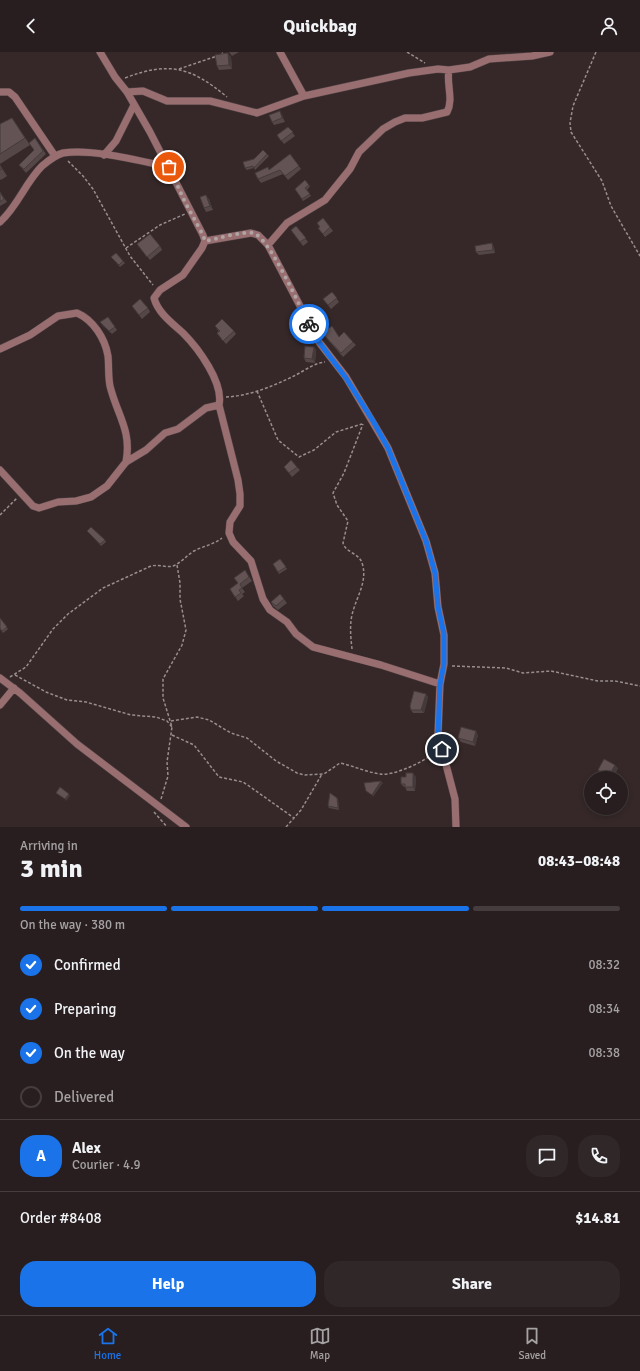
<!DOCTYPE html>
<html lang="en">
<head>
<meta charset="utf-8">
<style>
	body { margin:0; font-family:Signika,sans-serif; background:#302728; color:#f1f3f6; height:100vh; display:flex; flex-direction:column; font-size:15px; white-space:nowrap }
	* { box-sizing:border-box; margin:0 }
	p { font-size:13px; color:#a5a2a4 }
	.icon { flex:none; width:22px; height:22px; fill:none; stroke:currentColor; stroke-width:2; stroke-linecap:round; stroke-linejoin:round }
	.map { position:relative; height:775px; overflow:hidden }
	.drawer { display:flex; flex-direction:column; background:#281e1f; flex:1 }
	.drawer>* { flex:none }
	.fabs { position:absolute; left:584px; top:719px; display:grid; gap:8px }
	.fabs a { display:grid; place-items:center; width:44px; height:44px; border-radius:50%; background:#281e1f; box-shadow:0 2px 6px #0003,0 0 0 1px #443c3d; font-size:20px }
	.pin { position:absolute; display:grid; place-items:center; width:34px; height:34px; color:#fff; margin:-17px; border:2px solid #fff; border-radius:50%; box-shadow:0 1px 4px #0007 }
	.courier { position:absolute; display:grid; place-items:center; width:40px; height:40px; margin:-20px; border:3px solid #1a73e8; border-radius:50%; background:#fff; color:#222; box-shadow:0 1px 5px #0007 }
	.summary em { font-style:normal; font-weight:700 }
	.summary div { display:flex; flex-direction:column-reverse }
	.summary { display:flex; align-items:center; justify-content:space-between; height:68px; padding:0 20px }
	h1 { font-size:26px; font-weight:700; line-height:30px }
	.bar { display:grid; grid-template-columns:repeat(4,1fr); gap:6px 4px; align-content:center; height:48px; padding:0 20px }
	.bar i { height:5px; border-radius:3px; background:#443c3d }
	.bar .active { background:#1a73e8 }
	.bar p { grid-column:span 4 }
	.line { display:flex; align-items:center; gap:10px; padding:0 20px; border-top:1px solid #443c3d }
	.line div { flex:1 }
	.round { display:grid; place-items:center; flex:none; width:42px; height:42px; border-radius:16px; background:#302728 }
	ol { padding:0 20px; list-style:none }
	li { display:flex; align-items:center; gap:12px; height:44px }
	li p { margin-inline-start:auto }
	li .icon { padding:4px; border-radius:50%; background:#1a73e8; color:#fff; stroke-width:4 }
	li:last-child { color:#a5a2a4 }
	li i { width:22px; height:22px; border:2px solid #443c3d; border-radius:50% }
	.primary-button { display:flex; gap:8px; margin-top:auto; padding:8px 20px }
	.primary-button a { flex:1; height:46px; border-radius:16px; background:#1a73e8; color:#fff; font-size:16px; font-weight:700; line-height:46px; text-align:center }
	.primary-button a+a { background:#302728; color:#f1f3f6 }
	header { display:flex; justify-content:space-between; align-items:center; height:52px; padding:0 20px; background:#281e1f; font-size:18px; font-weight:700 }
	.tab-bar { display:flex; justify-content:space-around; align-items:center; height:56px; border-top:1px solid #443c3d; background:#281e1f; font-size:11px; color:#a5a2a4 }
	.tab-bar a { display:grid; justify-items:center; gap:2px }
	.tab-bar .active { color:#1a73e8 }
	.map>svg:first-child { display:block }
</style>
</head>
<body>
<header><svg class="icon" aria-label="back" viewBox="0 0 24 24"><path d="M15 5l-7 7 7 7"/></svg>Quickbag<svg class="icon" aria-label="person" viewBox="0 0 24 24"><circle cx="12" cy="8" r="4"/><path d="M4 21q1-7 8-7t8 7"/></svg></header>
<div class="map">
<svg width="640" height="775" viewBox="0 0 640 775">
	<rect width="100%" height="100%" fill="#362829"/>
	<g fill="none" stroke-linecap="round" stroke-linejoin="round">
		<defs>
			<path id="minor" d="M280 0 304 44
				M0 40H9L15 45 55 104
				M127 40 143 39 167 49H210L257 61 304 44 409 21 438 17 449 18 470 15 489 7 532 4 550 0
				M104 103 116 89 134 53
				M0 170C18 154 25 131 42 114 48 109 55 103 63 101 91 96 140 109 169 115
				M205 189 251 181 258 183 268 193 319 290 346 325 388 396 426 489 435 521 438 555 444 583V612L440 632 438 682 455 747 456 775
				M268 193 287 171 325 148 350 117 359 100 383 77 395 70 405 66H422L447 60C454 47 446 32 449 18
				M0 297 30 283 58 264 77 261C93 268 105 286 108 304 109 314 108 324 110 334 117 363 132 378 126 410
				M219 353 238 428 240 442V454L230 470 229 481 233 490 251 509 263 547 270 558 287 570 296 582 313 595 381 613 440 632
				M0 418 33 454 39 456 58 450 76 449 91 445 107 434 126 410 146 398 165 381 178 377 206 356 219 353C224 331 198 296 183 281 172 271 158 261 154 246L160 238 183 223 202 196 205 189 203 183 150 80 127 40 115 25 100 0
				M0 626 20 641 77 692 186 775
				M0 653 14 636"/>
		</defs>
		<!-- minor casing -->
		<use href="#minor" stroke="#504344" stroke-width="8"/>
		<!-- path -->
		<path stroke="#998d8e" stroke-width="1.5" stroke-dasharray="3 2" stroke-linecap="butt" d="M407 0 425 11
			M596 0 573 54 570 71 571 80 602 129 611 154 640 204
			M221 3 224 0
			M179 17 217 4
			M125 26C169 9 191 15 227 45
			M68 109 83 124 93 137 130 204 153 233
			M126 196 160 173 185 162
			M257 339 278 388 299 405 314 398 336 380 362 372
			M226 345C250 344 273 334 294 324 304 319 314 311 325 310
			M0 463 17 446
			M352 597C351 588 350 578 351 569 353 549 369 531 362 511 359 501 346 501 343 491L348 469 337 453 333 441 344 421 363 372
			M452 614 506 616 523 621 551 619 598 629H615L640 634
			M15 623 46 640 67 648 86 650 131 663 156 665 167 669 172 675
			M10 625 26 615 53 577 68 562 103 536 151 514C159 512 166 516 173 514 181 511 186 504 194 499 203 494 213 493 222 486
			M171 669 197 665 209 668 231 681 247 686 276 709 297 721 305 723 324 722 340 711C354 714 366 720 380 722 395 724 422 710 435 701
			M172 683 194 693 219 725 243 730 249 734 294 766
			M161 747 168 724 167 710 172 675 163 646V627L182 593 186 578 180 547V531L177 513
			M154 760 167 775
			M286 775 301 758 322 722"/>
		<!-- minor -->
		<use href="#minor" stroke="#996e70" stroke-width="7"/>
	</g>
	<!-- wall -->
	<path fill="#554748" d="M229 0H239L232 4Z
		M231 5 232 17 219 18 217 14Z
		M282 63 285 70 274 73 272 70Z
		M12 66 30 93 0 112V72Z
		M288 75 295 84 284 92 277 83Z
		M35 86 46 102 26 121 19 113 34 98Z
		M267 102 269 104 255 118 254 116 247 118 245 116 254 107Z
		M290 102 301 117 288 128 283 122 261 131 258 127Z
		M0 113 7 124 1 128 0 127Z
		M309 133 310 134 307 138 311 144 303 149 295 137Z
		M0 140 7 150 0 154Z
		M209 147 213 158 206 160 204 156Z
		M317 171 330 175 333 179 325 185 318 176 320 175Z
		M296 174 308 190 303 194 291 178Z
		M160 194 162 198 150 208 140 196Z
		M494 195 495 201 479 203 476 200Z
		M116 201 125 211 120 215 111 205Z
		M332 240 339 250 331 257 323 247Z
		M132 254 148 256 150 260 142 267Z
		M108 265 117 278 112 282 103 274 100 270Z
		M215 274 234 279 236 282 226 292 217 281 219 280Z
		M322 281 340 285 353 290 356 293 343 305Z
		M314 295 316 298 315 311 306 310 304 306Z
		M284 415H297L300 418 292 425Z
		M87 479 105 488 106 490 101 494Z
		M280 507 287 517 279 522 273 512Z
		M245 518 252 529 242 536 245 540 242 542 244 544 238 549 230 537 238 531Z
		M284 547 287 551 278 558 273 554 271 550Z
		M0 566 8 577 3 581 0 577Z
		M426 642 428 645 424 661H413L411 658Z
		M478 683 475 694 461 690 458 686Z
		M618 716 613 726H608L600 722 598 718Z
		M416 725 415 739H407L405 735H404L401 732Z
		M337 746 338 748 339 758 329 756 328 754Z"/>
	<!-- shaded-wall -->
	<path fill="#453a3b" d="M228 1 231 5 232 17 229 13Z
		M280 59 282 63 285 70 282 66Z
		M206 143 209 147 213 158 210 154Z
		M492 191 494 195 495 201 493 198Z
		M314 295 316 298 315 311 312 307Z
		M426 642 428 645 424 661 421 658Z
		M476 679 478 683 475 694 473 690Z
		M615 713 618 716 613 726H610L609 724Z
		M413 721 416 725 415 739 413 735Z
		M381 729 383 731 373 745 372 743Z
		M69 742 70 744 66 749 65 747Z
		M337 746 338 748 339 758 338 756Z"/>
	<!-- building -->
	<path fill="#635354" stroke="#453a3b" d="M228 1 229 13 217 14 215 3Z
		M280 59 282 66 272 70 269 63Z
		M12 66 25 86 0 102V72Z
		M288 75 293 80 281 89 277 83Z
		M35 86 43 99 24 117 19 113 34 98 29 91Z
		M263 98 267 102 254 116 253 114 245 116 243 110 254 107Z
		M290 102 299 114 285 124 280 118 258 127 255 121 268 115 269 118Z
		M0 113 2 117 0 118Z
		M305 128 309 133 305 136 310 142 302 147 295 137Z
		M0 140 4 147 0 150Z
		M206 143 210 154 204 156 200 145Z
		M323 166 330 175 323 182 318 176 320 175 317 171Z
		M296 174 306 186 300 190 291 178Z
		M150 182 160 194 147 205 137 192Z
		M492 191 493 198 476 200 475 194Z
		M116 201 123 209 119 213 111 205Z
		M332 240 337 246 328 253 323 247Z
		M140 247 148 256 139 263 132 254Z
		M108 265 115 275 109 279 100 270Z
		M222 267 234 279 223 289 217 281 220 279 215 274Z
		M332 274 339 285 344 280 353 290 341 301 322 281Z
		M305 294 314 295 312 307 304 306Z
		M291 408 297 415 289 421 284 415Z
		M91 475 105 488 100 492 87 479Z
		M280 507 286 515 278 520 273 512Z
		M245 518 249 525 240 532 242 536 239 538 241 541 235 545 230 537 238 531 234 526Z
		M280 542 284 547 276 554 271 550Z
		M0 566 7 575 2 579 0 576Z
		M414 639 426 642 421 658H411L410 654Z
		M461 675 476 679 473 690 458 686Z
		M604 707 615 713 609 724 598 718Z
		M406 721H413V735H405V732H401V725H406Z
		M381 729 372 743 366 739 364 731Z
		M60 735 69 742 65 747 56 741Z
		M330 741 337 746 338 756 328 754Z"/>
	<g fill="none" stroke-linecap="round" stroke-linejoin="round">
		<!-- done -->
		<path stroke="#b0a4a5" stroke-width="4" stroke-dasharray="0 7.2" d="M169 115 185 150 203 183 205 189C217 187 242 179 253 181 269 184 300 256 309 272"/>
		<!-- route -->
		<path stroke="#1a73e8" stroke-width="5" d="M309 272 319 290 346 326 373 369 388 396 426 489 435 521 438 555 444 582V612L440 632 438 682 442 697"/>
	</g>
</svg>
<div class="fabs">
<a><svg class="icon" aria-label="locate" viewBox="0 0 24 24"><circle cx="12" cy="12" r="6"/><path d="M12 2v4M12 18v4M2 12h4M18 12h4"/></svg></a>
</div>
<div class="pin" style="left:169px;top:115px;background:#ea580c"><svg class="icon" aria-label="bag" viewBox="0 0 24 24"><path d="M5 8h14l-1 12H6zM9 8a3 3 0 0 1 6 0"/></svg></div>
<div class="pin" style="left:442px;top:697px;background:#1f2937"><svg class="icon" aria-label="home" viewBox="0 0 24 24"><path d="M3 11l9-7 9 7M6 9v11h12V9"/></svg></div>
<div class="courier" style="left:309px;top:272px"><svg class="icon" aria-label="bike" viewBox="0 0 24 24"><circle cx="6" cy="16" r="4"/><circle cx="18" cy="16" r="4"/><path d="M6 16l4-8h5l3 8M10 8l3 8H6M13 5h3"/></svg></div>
</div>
<section class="drawer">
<div class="summary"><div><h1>3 min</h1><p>Arriving in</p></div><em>08:43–08:48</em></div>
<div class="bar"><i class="active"></i><i class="active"></i><i class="active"></i><i></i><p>On the way · 380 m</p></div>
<ol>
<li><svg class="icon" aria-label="check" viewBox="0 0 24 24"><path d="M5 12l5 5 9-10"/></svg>Confirmed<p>08:32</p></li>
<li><svg class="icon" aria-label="check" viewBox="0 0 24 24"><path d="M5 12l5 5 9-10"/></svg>Preparing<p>08:34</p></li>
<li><svg class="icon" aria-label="check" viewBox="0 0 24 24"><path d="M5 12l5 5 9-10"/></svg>On the way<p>08:38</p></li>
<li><i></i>Delivered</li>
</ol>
<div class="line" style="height:72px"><b class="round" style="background:#1a73e8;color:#fff">A</b><div><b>Alex</b><p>Courier · 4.9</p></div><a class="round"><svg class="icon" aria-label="chat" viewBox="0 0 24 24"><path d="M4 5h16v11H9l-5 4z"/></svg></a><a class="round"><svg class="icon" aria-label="phone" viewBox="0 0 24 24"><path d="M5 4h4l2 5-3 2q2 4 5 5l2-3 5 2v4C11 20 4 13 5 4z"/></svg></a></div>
<div class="line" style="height:52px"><div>Order #8408</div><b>$14.81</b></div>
<div class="primary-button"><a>Help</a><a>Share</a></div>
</section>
<nav class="tab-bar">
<a class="active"><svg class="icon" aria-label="home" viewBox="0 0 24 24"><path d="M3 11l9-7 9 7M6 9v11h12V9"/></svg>Home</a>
<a><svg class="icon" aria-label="map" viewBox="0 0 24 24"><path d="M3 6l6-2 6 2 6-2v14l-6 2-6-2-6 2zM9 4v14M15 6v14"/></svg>Map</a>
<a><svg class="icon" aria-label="saved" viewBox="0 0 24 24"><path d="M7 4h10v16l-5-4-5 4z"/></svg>Saved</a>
</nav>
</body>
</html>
